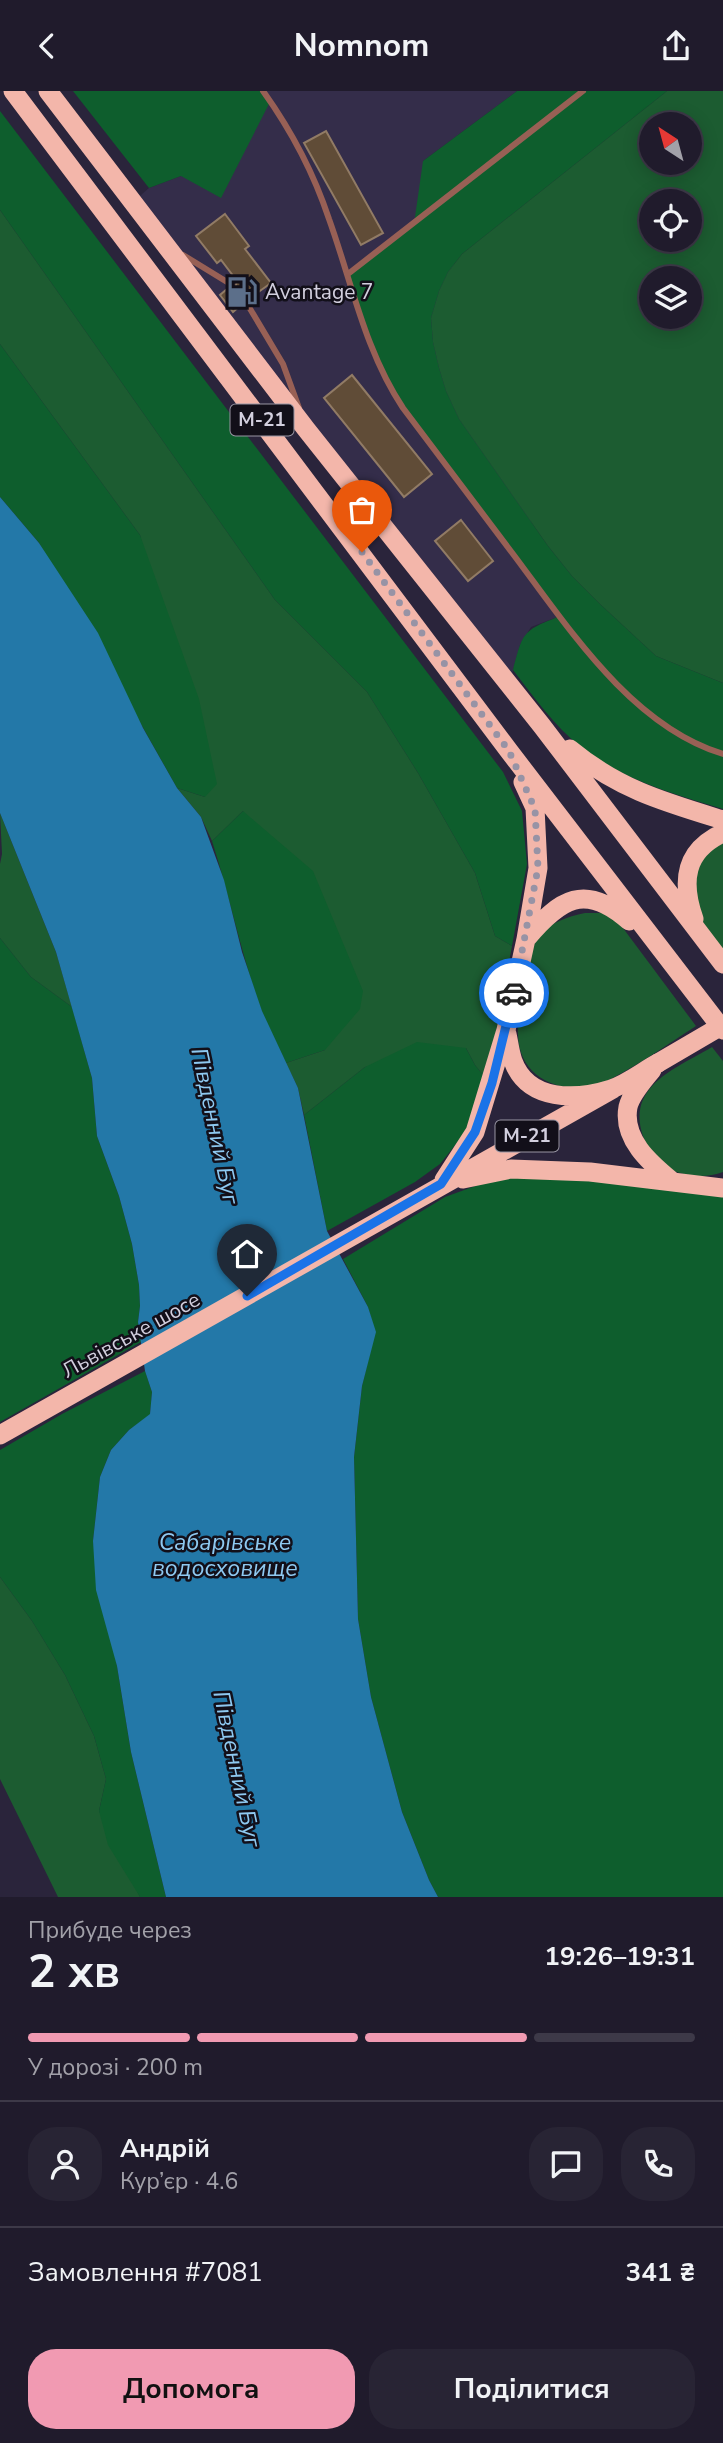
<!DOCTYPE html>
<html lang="uk">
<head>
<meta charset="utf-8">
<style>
	body { margin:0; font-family:"Nunito Sans",sans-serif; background:#282434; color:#f1f3f6; height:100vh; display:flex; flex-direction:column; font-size:26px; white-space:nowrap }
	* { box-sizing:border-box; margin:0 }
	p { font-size:23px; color:#a2a1a9 }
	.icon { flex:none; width:38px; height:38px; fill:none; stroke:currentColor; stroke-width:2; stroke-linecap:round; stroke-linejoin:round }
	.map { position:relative; height:1806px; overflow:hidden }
	.details { display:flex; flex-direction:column; background:#201b2c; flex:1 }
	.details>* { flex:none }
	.needle { width:46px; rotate:324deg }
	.tools { position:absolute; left:639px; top:21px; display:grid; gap:14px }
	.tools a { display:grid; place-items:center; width:63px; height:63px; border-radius:50%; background:#201b2c; box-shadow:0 4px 18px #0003,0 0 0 2px #3d3948; font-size:35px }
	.pin { position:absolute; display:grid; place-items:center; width:60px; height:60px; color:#fff; margin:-72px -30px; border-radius:50% 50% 50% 0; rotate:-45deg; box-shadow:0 0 7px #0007 }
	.pin .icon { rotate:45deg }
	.courier { position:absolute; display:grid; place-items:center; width:70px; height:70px; margin:-35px; border:5px solid #1a73e8; border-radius:50%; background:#fff; color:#222; box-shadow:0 2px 9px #0007 }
	.headline em { font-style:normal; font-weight:700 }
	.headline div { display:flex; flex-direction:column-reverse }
	.headline { display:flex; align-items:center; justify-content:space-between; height:119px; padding:0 28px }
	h1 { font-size:46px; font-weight:700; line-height:52px }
	.bar { display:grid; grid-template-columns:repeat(4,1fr); gap:10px 7px; align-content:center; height:84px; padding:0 28px }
	.bar i { height:9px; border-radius:5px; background:#3d3948 }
	.bar .on { background:#f19ab2 }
	.bar p { grid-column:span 4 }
	.line { display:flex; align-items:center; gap:18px; padding:0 28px; border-top:2px solid #3d3948 }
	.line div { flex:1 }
	.round { display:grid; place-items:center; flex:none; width:74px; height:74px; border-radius:28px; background:#282434 }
	.button { display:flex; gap:14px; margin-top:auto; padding:14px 28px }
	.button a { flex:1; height:80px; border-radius:28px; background:#f19ab2; color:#111; font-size:28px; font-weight:700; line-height:80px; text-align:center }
	.button a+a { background:#282434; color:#f1f3f6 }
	header { display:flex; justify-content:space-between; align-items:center; height:91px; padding:0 28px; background:#201b2c; font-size:32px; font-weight:700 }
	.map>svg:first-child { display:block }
</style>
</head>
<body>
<header><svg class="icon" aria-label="back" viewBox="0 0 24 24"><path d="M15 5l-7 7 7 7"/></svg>Nomnom<svg class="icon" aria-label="share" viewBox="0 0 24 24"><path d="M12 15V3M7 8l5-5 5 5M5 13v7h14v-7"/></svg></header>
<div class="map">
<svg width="723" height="1806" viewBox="0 0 723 1806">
	<rect width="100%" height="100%" fill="#2a243b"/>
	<!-- built -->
	<path fill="#342d4a" d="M263 0H517L423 70 560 525 531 536 520 554 509 594 133 111 149 97 181 85Z"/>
	<!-- green -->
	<path fill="#1c5c31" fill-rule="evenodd" d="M667 0H723V592L656 565 601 514 572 485 548 455 459 328 446 300 439 277 433 251 431 227 439 200 448 181 462 163ZM651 33H690V72H651ZM651 110H690V149H651ZM651 187H690V226H651Z
		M0 119 275 509 367 601 418 682 475 782 495 845 512 855 487 989 475 974 466 957 365 976 304 1024 298 997 286 972 325 959 243 720 212 750 201 726 177 697 205 706 140 444 0 253Z
		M0 722 56 861 72 916 31 886 0 847V773L2 763Z
		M723 746V859L705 836 693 807 695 771Z
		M585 822H603L620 833 696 935C674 949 612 993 589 996 553 1001 519 983 518 944 517 929 522 912 524 897 527 879 526 860 538 846 550 831 567 826 585 822Z
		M712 956 723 970V1081C710 1086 693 1086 680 1082 650 1073 628 1031 646 1003 660 981 691 969 712 956Z
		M0 1486 32 1530 65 1584 94 1645 106 1688 99 1720 140 1806H58L0 1688Z"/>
	<!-- forest -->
	<path fill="#0e5e2d" d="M73 0H263L270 11 221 107 181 85 149 97Z
		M517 0H667L462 163 448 181 439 200 431 227 433 251 439 277 446 300 459 328 548 455 572 485 601 514 656 565 723 592V718C673 703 623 689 581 656 554 635 534 606 513 579 523 541 522 540 560 525L403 317 384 284 348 183 414 133 423 70Z
		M0 20 503 681 522 720 527 773 512 855 495 845 475 782 418 682 367 601 275 509 0 119Z
		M0 253 140 444 199 608 217 693 205 706 177 697 39 452 0 406Z
		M243 720 313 780 363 900 360 918 325 959 286 972C278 954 268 936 261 918 241 863 230 806 212 750Z
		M0 847 31 886 72 916 92 987 97 1045 119 1105 132 1153 139 1194 140 1215 138 1231 141 1251 0 1331Z
		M417 951 466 957 475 974 487 989 468 1038 440 1073 415 1091 327 1140 304 1024 365 976Z
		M515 1086H562L723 1104V1806H438L429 1789 402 1721 371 1606 358 1528 354 1366 362 1295 375 1241 368 1216 343 1168 445 1106 478 1094Z
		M145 1280 152 1301 150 1324 129 1339 111 1359 100 1386 93 1450 117 1575 131 1661 166 1806H140L108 1754 99 1720 106 1688 94 1645 65 1584 32 1530 0 1486V1359L62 1323Z"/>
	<!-- water -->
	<path fill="#2378a8" d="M0 406 39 452 98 542 143 637 177 697 201 726 224 789 242 861 262 920 298 997 327 1140 368 1216 376 1241 362 1295 354 1366 358 1528 371 1606 402 1721 429 1789 438 1806H166L131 1661 117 1575 96 1499 93 1450 100 1386 111 1359 129 1339 150 1323 152 1301 145 1280 138 1231 140 1215 139 1194 132 1153 119 1105 97 1045 92 987 56 861 0 722Z"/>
	<!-- building -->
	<path fill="#604c37" stroke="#917b65" stroke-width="2" d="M326 40 383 142 361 154 304 52Z
		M225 123 249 155 245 158 271 192 250 207H243L241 214 233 221 220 204 227 198 235 199 237 190 221 169 217 172 196 145Z
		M352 284 432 383 404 406 324 307Z
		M461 429 493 470 468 490 435 450Z"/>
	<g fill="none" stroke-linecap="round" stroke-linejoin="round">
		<!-- service -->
		<path stroke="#986055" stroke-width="6" d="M263 0C291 39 314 83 329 128 352 192 365 260 403 317 440 366 477 415 513 463 568 536 631 635 723 663
			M183 164 232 194
			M348 183 583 0
			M246 211 283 273 299 317"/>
		<!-- trunk -->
		<path stroke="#f3b6aa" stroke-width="19" d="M13 0 509 660 723 939
			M48 0 306 338 542 635 723 873
			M570 658C618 698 664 711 723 729
			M694 828C681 791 684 760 723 742
			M527 847C560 808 585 791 629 830
			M507 943C509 952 510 962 513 970 528 1011 576 1009 611 998 627 993 643 980 658 972
			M652 979C644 989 631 1003 628 1016 622 1048 650 1072 672 1090
			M463 1088 511 1078 590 1081 723 1097
			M444 1089 475 1041 506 939 526 848 538 777 535 717 523 691
			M0 1344 613 998"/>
		<!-- trunk-bridge -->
		<path stroke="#f3b6aa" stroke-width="19" d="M658 972 723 934"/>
	</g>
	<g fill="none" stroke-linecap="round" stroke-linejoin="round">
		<!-- done -->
		<path stroke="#9793a5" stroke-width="7" stroke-dasharray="0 12.6" d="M362 461 509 660 535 718 538 777 514 902"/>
		<!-- route -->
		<path stroke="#1a73e8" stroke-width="9" d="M247 1205 441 1093 475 1041 492 992 514 902"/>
	</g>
	<!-- icons -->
	<defs>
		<symbol id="fuel-bare" viewBox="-9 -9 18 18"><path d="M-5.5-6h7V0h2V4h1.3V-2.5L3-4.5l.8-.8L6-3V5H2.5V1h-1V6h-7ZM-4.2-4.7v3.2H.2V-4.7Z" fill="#5c6f8a" stroke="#120f19" stroke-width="2.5" paint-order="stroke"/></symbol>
	</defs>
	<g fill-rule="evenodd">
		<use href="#fuel-bare" x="220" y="179" width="44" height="44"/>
	</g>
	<g text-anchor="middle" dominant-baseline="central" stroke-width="5" stroke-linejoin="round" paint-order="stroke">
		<!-- shield labels -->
		<g fill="#120f19" stroke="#9895a3" stroke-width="2">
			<rect x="230.5" y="313.5" width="63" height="31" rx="5"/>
			<rect x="495.5" y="1029.5" width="63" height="31" rx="5"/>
		</g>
		<g font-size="19" font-weight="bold" fill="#d2cfde">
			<text x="262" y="329">М-21</text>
			<text x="527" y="1045">М-21</text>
		</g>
		<!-- poi labels -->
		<g font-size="21" fill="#d2cfde" stroke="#120f19" text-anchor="start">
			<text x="265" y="201">Avantage 7</text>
		</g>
		<!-- street labels -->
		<g font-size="21" fill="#d2cfde" stroke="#120f19">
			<text transform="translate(131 1244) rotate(-29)">Львівське шосе</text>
		</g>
		<!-- water labels -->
		<g font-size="23" font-style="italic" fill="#8ec9f1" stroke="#120f19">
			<text transform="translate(215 1035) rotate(78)">Південний Буг</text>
			<text x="225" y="1451">Сабарівське<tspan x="225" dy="26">водосховище</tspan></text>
			<text transform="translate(237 1678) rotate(78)">Південний Буг</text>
		</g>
	</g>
</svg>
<div class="tools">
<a><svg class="needle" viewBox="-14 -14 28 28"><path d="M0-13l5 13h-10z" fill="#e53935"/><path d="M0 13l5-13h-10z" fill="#a2a1a9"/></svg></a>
<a><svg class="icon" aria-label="locate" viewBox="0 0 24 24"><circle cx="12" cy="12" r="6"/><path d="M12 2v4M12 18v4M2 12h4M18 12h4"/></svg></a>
<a><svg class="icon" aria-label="layers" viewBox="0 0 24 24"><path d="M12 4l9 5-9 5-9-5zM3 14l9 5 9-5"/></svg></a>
</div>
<div class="pin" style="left:362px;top:461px;background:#ea580c"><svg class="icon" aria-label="bag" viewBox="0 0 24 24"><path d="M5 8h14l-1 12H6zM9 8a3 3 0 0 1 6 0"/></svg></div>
<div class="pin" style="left:247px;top:1205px;background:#1f2937"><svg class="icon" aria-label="home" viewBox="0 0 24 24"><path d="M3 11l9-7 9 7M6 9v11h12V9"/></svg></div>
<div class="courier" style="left:514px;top:902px"><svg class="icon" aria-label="car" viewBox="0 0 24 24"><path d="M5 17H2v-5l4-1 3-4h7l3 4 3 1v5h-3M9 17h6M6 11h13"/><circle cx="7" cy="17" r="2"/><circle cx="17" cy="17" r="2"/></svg></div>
</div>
<section class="details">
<div class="headline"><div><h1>2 хв</h1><p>Прибуде через</p></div><em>19:26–19:31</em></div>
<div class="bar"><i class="on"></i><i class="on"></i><i class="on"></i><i></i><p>У дорозі · 200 m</p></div>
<div class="line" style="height:126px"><a class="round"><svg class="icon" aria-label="person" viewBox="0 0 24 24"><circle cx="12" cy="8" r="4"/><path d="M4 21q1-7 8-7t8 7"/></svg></a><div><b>Андрій</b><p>Кур’єр · 4.6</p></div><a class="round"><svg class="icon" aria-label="chat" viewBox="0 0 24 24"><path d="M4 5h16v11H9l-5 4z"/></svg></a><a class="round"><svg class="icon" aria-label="phone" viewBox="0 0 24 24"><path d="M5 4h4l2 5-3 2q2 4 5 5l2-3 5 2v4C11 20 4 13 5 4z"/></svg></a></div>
<div class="line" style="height:91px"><div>Замовлення #7081</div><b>341 ₴</b></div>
<div class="button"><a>Допомога</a><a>Поділитися</a></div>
</section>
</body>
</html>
